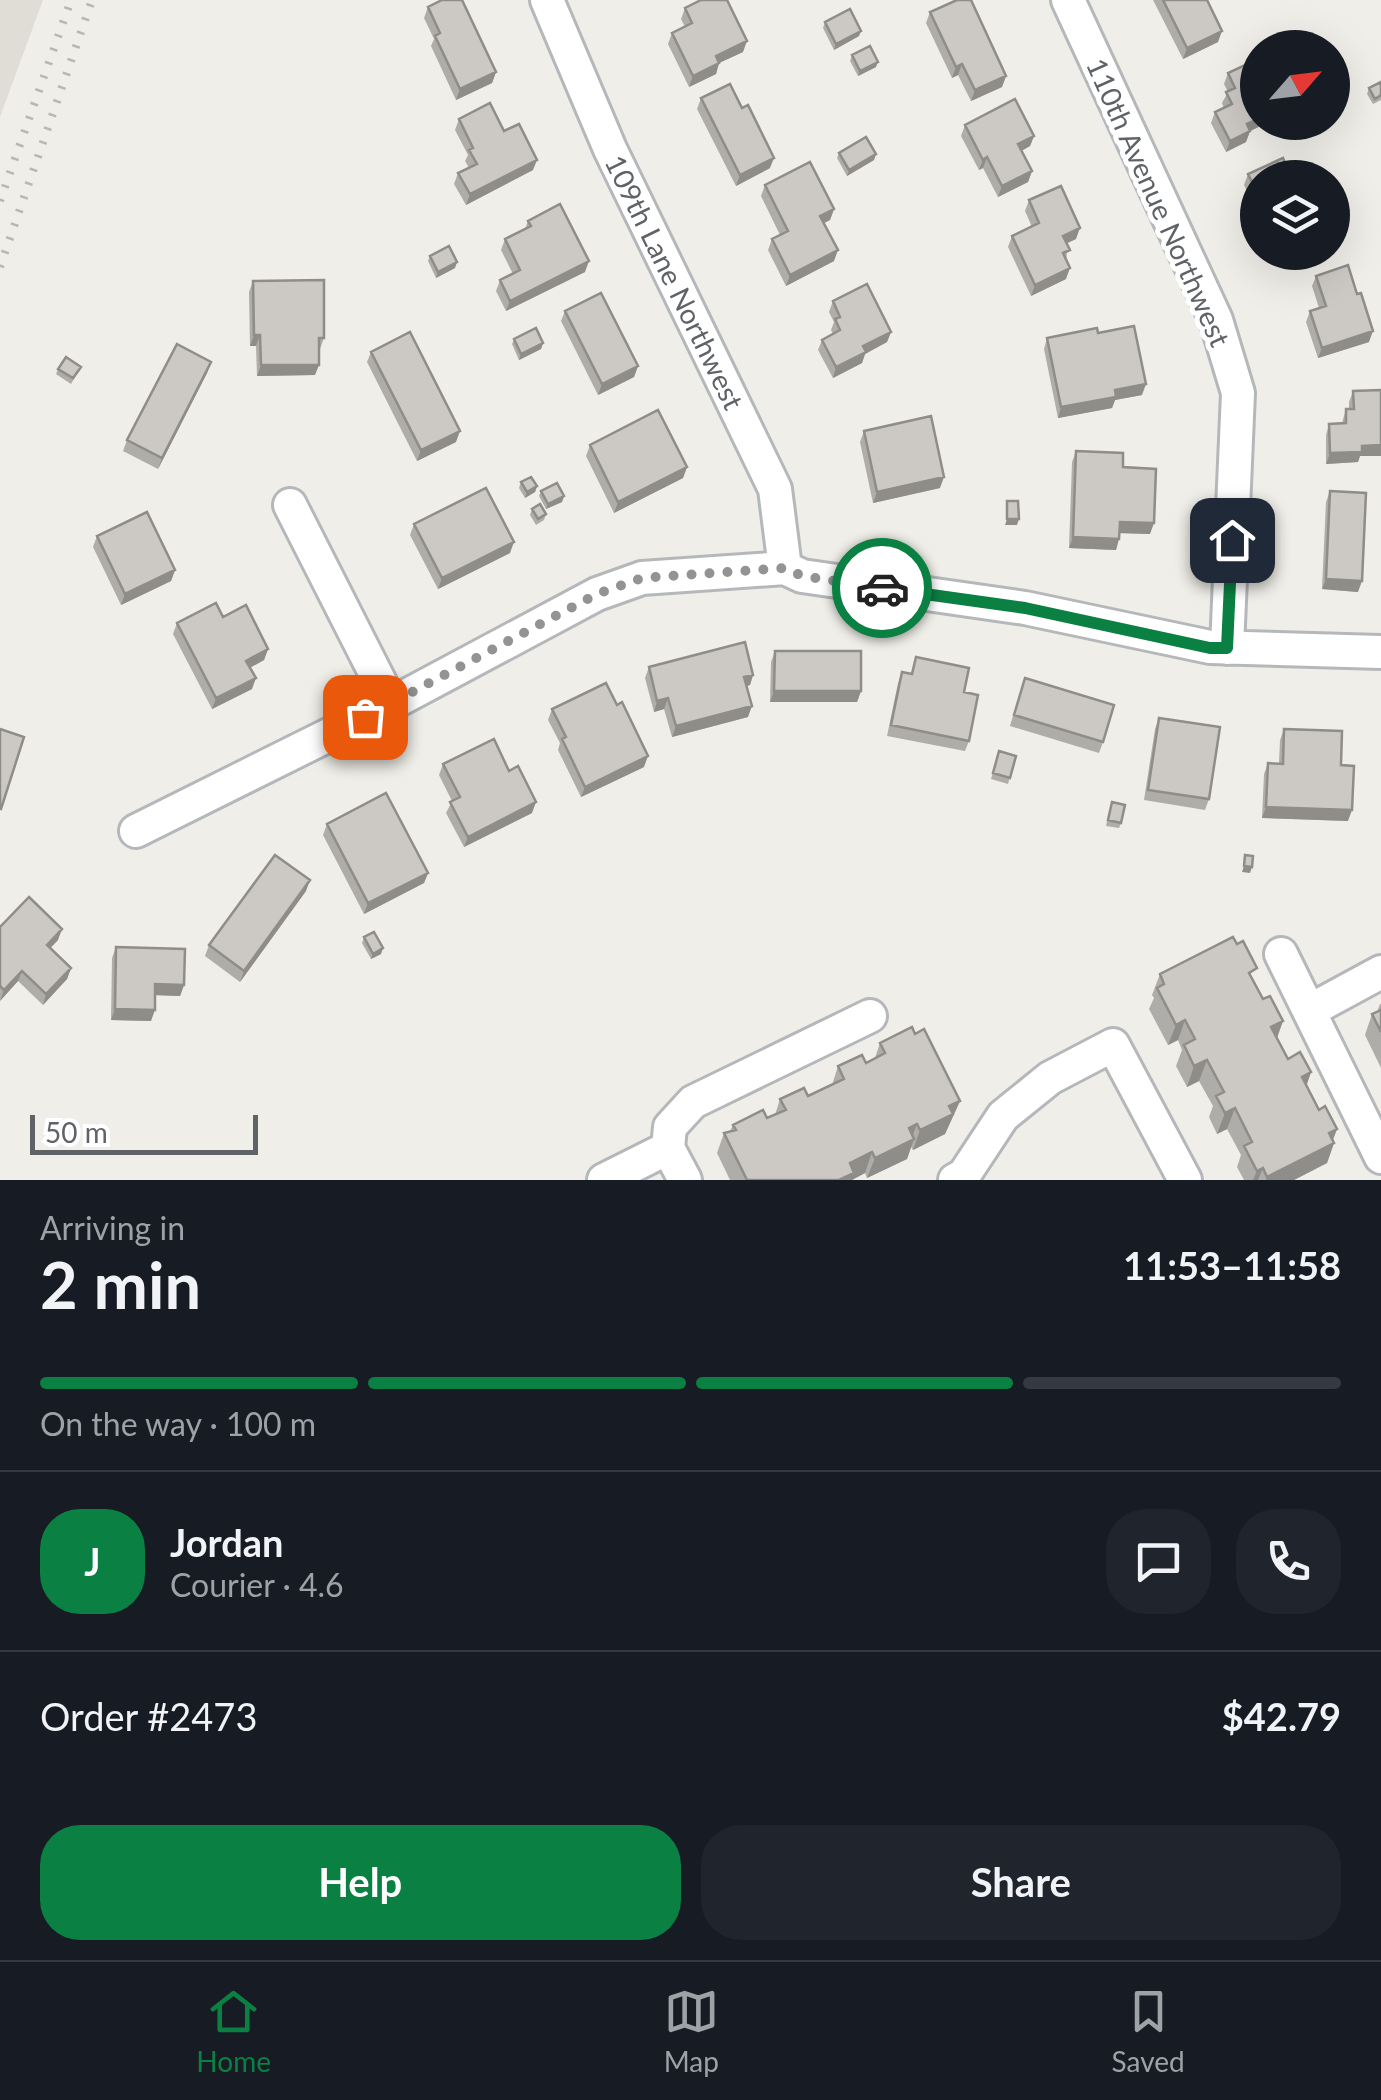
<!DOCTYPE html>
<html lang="en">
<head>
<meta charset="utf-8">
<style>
	body { margin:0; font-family:Lato,sans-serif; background:#20242c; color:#f1f3f6; height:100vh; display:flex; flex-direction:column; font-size:38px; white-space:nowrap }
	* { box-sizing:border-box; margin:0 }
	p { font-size:32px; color:#9ea1a6 }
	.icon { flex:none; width:55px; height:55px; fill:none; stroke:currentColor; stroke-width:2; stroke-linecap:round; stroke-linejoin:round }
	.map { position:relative; height:1180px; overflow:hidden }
	.side { display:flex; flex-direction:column; background:#171b24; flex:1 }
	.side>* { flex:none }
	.needle { width:65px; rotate:62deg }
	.buttons { position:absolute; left:1240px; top:30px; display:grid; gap:20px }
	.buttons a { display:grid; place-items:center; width:110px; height:110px; border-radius:50%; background:#171b24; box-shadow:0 10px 40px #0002; font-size:50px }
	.scale { position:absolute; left:30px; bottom:25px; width:228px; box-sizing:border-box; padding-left:10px; border:5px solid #5f6367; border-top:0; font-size:28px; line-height:35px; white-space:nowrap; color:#5f6367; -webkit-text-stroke:8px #fff; paint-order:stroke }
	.pin { position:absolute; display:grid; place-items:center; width:85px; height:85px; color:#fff; margin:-42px; border-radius:20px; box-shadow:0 5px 15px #0006 }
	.courier { position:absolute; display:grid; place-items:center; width:100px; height:100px; margin:-50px; border:8px solid #0b8043; border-radius:50%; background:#fff; color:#222; box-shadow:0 2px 12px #0007 }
	.head em { font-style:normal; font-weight:700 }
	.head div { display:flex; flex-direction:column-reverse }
	.head { display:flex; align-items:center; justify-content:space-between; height:170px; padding:0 40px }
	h1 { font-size:65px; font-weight:700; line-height:75px }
	.bar { display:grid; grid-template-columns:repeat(4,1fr); gap:15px 10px; align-content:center; height:120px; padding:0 40px }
	.bar i { height:12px; border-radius:8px; background:#363941 }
	.bar .selected { background:#0b8043 }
	.bar p { grid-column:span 4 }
	.line { display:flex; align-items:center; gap:25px; padding:0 40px; border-top:2px solid #363941 }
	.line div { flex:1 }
	.round { display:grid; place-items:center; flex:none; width:105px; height:105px; border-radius:40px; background:#20242c }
	.cta { display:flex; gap:20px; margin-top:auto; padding:20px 40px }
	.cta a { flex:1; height:115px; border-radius:40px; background:#0b8043; color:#fff; font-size:40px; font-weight:700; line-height:115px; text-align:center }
	.cta a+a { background:#20242c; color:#f1f3f6 }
	.menu { display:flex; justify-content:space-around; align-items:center; height:140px; border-top:2px solid #363941; background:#171b24; font-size:28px; color:#9ea1a6 }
	.menu a { display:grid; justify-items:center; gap:5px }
	.menu .selected { color:#0b8043 }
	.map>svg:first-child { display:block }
</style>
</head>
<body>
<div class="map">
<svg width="1381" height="1180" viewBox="0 0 1381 1180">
	<rect width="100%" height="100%" fill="#f0eee8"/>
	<!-- education -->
	<path fill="#e0ddd6" d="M0 0H43L0 117Z"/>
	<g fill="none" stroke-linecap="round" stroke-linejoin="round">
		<defs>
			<path id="minor" d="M547 0 610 149 775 489 785 568
				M1068 0 1216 320 1238 393 1227 648
				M290 505 391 704
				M136 831 391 704 597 594 642 578 785 568 802 576 1025 608 1210 647 1381 652
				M1281 954 1309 1011
				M1381 972 1309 1011 1381 1157
				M604 1180 668 1148
				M685 1180 668 1148 670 1127 693 1102 870 1016
				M955 1180 964 1175 1003 1116 1050 1078 1113 1045 1185 1180"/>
		</defs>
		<!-- minor casing -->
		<use href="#minor" stroke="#b5b8bb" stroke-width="38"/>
		<!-- minor -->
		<use href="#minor" stroke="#fff" stroke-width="32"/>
		<!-- rail -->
		<path stroke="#b6b7b7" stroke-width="8" stroke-dasharray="2.5 12" stroke-linecap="butt" d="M0 201 71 0
			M0 267 92 0"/>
	</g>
	<!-- wall -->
	<path fill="#afada9" d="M1153 0H1207L1218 42 1183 59Z
		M428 7 496 72 492 83 456 100 431 46 434 39 424 18Z
		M685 8 743 52 719 63 716 74 689 87 668 44 672 33 685 27 681 19Z
		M930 12 1006 76 1002 87 971 101 958 75 952 78 926 23Z
		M825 22 859 36 834 50 823 28Z
		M852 55 876 67 858 76 850 61Z
		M1228 73 1258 122H1269L1250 131 1246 142 1226 152 1211 123 1215 112 1224 108 1222 103 1228 92 1224 84Z
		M1381 82V100L1373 104 1367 94 1369 88Z
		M701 98 770 168 736 186 697 109Z
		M459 119 504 131 533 170 466 205 454 184 458 173 469 168 465 161 468 155 455 130Z
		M965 125 1034 136 1030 146 1021 151 1032 171 1028 182 998 197 983 168 979 170 961 136Z
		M839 153 876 154 874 160 847 176 837 158Z
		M1248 174 1258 178V213L1244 185Z
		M765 185 834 209 830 220 824 223 834 261 786 286 768 250 772 239 780 235 761 196Z
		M1029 200 1076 239 1067 243 1066 279 1031 296 1008 247 1012 236 1032 227 1025 211Z
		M528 221 585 272 506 311 496 291 500 280 513 274 501 250 505 239 525 229Z
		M1280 252H1308L1285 263Z
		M430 256 455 268 436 278 428 261Z
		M1316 276 1357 294 1369 342 1318 358 1306 322 1310 311 1319 308 1312 286Z
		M253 281 324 338 320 349H319L315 375 257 376 256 346H250L249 292Z
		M833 301 891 332 887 342 865 354 862 363 833 378 818 350 822 340 833 334 831 330 834 322 829 312Z
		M565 311 638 366 634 377 598 395 561 321Z
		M1098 333 1142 395 1115 400 1112 408 1058 418 1044 349 1047 338Z
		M514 339 543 343 541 349 519 360 512 344Z
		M371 352 456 442 417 461 367 362Z
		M211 362 207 373 158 469 123 451 127 440Z
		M81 367 71 384 56 374 58 369Z
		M1353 391 1360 456 1358 462 1326 464V435L1329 424 1342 423 1346 409H1349V402Z
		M864 431 940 488 873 503 860 442Z
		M590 445 687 467 683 478 614 513 586 456Z
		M1076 451 1123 467 1150 534 1120 533 1116 550 1069 548 1072 462Z
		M521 482 537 486 535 492 525 498 519 488Z
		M541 491 564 496 562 502 546 509 539 496Z
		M1330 491 1358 592 1322 589 1326 502Z
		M532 509 546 514 544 520 536 525 530 515Z
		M414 524 510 553 438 589 410 535Z
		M97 536 175 570 171 581 121 605 93 547Z
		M223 617 268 649 264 660 250 668 252 689 212 709 173 634 177 623Z
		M775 651 861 691 857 702H770L771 662Z
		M916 657 964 692 969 741 965 751 887 736 898 683 902 672 911 674Z
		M649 667 753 675 750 685 747 686 748 717 672 737 664 709 654 712 645 678Z
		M1021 689 1103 742 1099 753 1010 726Z
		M552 709 644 767 581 797 558 750 560 743 548 720Z
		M1159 718 1209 799 1205 810 1144 800 1155 729Z
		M1284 729 1341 765 1348 821 1262 818 1264 774 1268 763H1279L1280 740Z
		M999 751 1016 756 1008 784 991 779Z
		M443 764 509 771 532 813 464 847 446 813 452 801 439 775Z
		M1110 808 1121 823 1119 828 1106 826Z
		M327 824 428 873 424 883 364 914 323 835Z
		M306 891 240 982 205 956 209 945Z
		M0 927 58 940 50 948 71 968 67 979 43 1005 18 981 0 1001Z
		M364 937 381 954 371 959 362 943Z
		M116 947 184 985 180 996 155 995 151 1021 111 1020 112 958Z
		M1160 974 1253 980 1277 1038 1288 1059 1311 1072 1306 1086 1319 1110 1337 1129 1333 1140 1334 1143 1327 1163 1294 1180H1244L1237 1167 1241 1155 1227 1129 1217 1134 1209 1117 1213 1106 1199 1081 1187 1087 1176 1066 1182 1050 1178 1040 1168 1045 1149 1009 1154 998 1152 995Z
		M1380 1004H1381V1068L1365 1035 1372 1014 1377 1012Z
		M915 1034 960 1101 945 1134 913 1150 911 1147 907 1159 867 1178 865 1173 852 1180H730L717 1153 724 1133 730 1131 733 1125 767 1118 775 1115 780 1099 808 1096 832 1085 838 1066 866 1063 875 1058 880 1043Z"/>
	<!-- shaded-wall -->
	<path fill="#8f8d89" d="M861 31 859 36 834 50 836 44Z
		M1222 31 1218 42 1183 59 1187 48Z
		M747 41 743 52 719 63 716 74 689 87 693 76 716 56Z
		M878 62 876 67 858 76 860 71Z
		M962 64 958 75 952 78 956 67Z
		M496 72 492 83 456 100 460 89Z
		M1006 76 1002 87 971 101 975 90Z
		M1258 119V122H1269L1250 131 1246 142 1226 152 1230 141 1247 124Z
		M1034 136 1030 146 1014 155 1018 144Z
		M876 154 874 160 847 176 849 170Z
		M987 157 983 168 979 170 983 160Z
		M774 158 770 168 736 186 740 175Z
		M537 160 533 170 466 205 470 194Z
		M1032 171 1028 182 998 197 1002 186Z
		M834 209 830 220 816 227 820 216Z
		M1080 228 1076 239 1059 247 1063 236Z
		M838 250 834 261 786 286 790 275Z
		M1289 252H1308L1285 263Z
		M589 261 585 272 506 311 510 301Z
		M457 262 455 268 436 278 438 272Z
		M1070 268 1066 279 1031 296 1035 285Z
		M1373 331 1369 342 1318 358 1322 348Z
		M891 332 887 342 865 354 862 363 833 378 836 367 863 346Z
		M254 335H260L256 346H250Z
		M543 343 541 349 519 360 521 354Z
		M211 362 207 373 158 469 162 458Z
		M261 365H319L315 375 257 376Z
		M638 366 634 377 598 395 602 384Z
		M1146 384 1142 395 1115 400 1112 408 1058 418 1061 407 1115 390Z
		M460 431 456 442 417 461 421 450Z
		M1381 445V456H1360L1358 462 1326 464 1330 453 1362 446Z
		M687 467 683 478 614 513 618 502Z
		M944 477 940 488 873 503 877 492Z
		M537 486 535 492 525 498 527 492Z
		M564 496 562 502 546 509 548 504Z
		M1007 519H1019L1017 525H1005Z
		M1120 522 1154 523 1150 534 1116 533Z
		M1073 537 1119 539 1116 550 1069 548Z
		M514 542 510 553 438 589 442 578Z
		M175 570 171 581 121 605 125 594Z
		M1326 579 1362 581 1358 592 1322 589Z
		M268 649 264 660 242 672 246 661Z
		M753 675 750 685 740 688 744 677Z
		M256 678 252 689 212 709 216 698Z
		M774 691H861L857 702H770Z
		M668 698 664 709 654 712 657 701Z
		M752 706 748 717 672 737 676 726Z
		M648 756 644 767 581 797 585 787Z
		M536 802 532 813 464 847 468 837Z
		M1266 807 1352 810 1348 821 1262 818Z
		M1244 866 1252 867 1250 873 1242 872Z
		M428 873 424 883 364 914 368 903Z
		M310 880 306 891 240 982 244 971Z
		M62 929 58 940 43 956 47 945Z
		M383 948 381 954 371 959 373 954Z
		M71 968 67 979 43 1005 46 994Z
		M22 971 18 981 0 1001 4 990Z
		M155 984 184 985 180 996 152 995Z
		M115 1009 155 1010 151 1021 111 1020Z
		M1185 1020 1178 1040 1168 1045 1176 1025Z
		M1283 1021 1276 1041 1271 1027Z
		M1207 1060 1199 1081 1187 1087 1194 1066Z
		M1311 1072 1304 1093 1302 1077Z
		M960 1101 945 1134 913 1150 920 1130 949 1106Z
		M1235 1108 1227 1129 1217 1134 1225 1113Z
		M917 1124 911 1140 914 1139 907 1159 867 1178 875 1158 909 1128Z
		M1337 1129 1331 1144 1334 1143 1327 1163 1294 1180H1266L1267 1177Z
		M872 1152 865 1173 852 1180H839L850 1163Z
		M1263 1168 1258 1180H1253L1257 1171Z"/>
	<!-- building -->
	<path fill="#ccc9c4" stroke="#8f8d89" stroke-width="2.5" d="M442 0H462L496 72 460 89 435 36 440 33 428 7Z
		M701 0H727L747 41 716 56 719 63 693 76 672 33 692 23 685 8Z
		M957 0H971L1006 76 975 90 962 64 956 67 930 12Z
		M1163 0H1207L1222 31 1187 48Z
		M850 9 861 31 836 44 825 22Z
		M870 46 878 62 860 71 852 55Z
		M1258 59V119L1247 124 1250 131 1230 141 1215 112 1232 104 1226 92 1235 88 1228 73Z
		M1381 82V95L1375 99 1369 88Z
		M730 84 742 108 748 105 774 158 740 175 701 98Z
		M1015 99 1034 136 1018 144 1032 171 1002 186 987 157 983 160 965 125Z
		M490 103 504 131 519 124 537 160 470 194 458 173 477 164 469 150 473 148 459 119Z
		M866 137 876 154 849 170 839 153Z
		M1283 158 1291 178H1258V194L1248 174Z
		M810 162 834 209 820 216 838 250 790 275 772 239 788 231 765 185Z
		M1061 186 1080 228 1063 236 1070 250 1063 253 1070 268 1035 285 1012 236 1039 223 1029 200Z
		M560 204 589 261 510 301 500 280 520 270 505 239 531 226 528 221Z
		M449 246 457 262 438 272 430 256Z
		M1348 265 1357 294 1361 293 1373 331 1322 348 1310 311 1326 306 1316 276Z
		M324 280V338H319V365H261L260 335H254L253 281Z
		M867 284 891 332 863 346 866 352 836 367 822 340 840 330 835 319 840 317 833 301Z
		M601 293 638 366 602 384 565 311Z
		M1134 326 1146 384 1115 390 1116 397 1061 407 1047 338 1097 328 1098 333Z
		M536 328 543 343 521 354 514 339Z
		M410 332 460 431 421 450 371 352Z
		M177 344 211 362 162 458 127 440Z
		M66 357 81 367 73 378 58 369Z
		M1381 390V445L1362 446V452L1330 453 1329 424 1346 423V409H1354L1353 391Z
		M658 410 687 467 618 502 590 445Z
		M931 416 944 477 877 492 864 431Z
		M1076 451 1123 453V467L1156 469 1154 523 1120 522 1119 539 1073 537Z
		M531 477 537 486 527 492 521 482Z
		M557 483 564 496 548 504 541 491Z
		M486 488 514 542 442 578 414 524Z
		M1330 491 1366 493 1362 581 1326 579Z
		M1007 501H1018L1019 519H1007Z
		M540 504 546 514 538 519 532 509Z
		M147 512 175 570 125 594 97 536Z
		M216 603 223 617 246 605 268 649 246 661 256 678 216 698 177 623Z
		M745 642 753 675 744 677 752 706 676 726 668 698 657 701 649 667Z
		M775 651H861V691H774Z
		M916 657 969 668 964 692 978 695 969 741 891 725 902 672 912 674Z
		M1025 678 1114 705 1103 742 1014 715Z
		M606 683 617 705 622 702 648 756 585 787 562 739 566 737 552 709Z
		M1159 718 1220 727 1209 799 1148 790Z
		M0 729 24 737 1 809H0Z
		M1284 729 1342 731 1341 765 1354 766 1352 810 1266 807 1268 763 1283 764Z
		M494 739 509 771 518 766 536 802 468 837 450 802 460 797 443 764Z
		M999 751 1016 756 1010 778 993 773Z
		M386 793 428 873 368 903 327 824Z
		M1112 802 1125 805 1121 823 1108 820Z
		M275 855 310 880 244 971 209 945Z
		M1245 855 1253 856 1252 867 1244 866Z
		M29 897 62 929 47 945 71 968 46 994 22 971 4 990 0 986V927Z
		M374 932 383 948 373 954 364 937Z
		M1233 937 1237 944 1243 941 1257 968 1249 973 1263 999 1270 996 1283 1021 1271 1027 1288 1059 1300 1052 1311 1072 1302 1077 1319 1110 1325 1106 1337 1129 1329 1133 1334 1143 1267 1177 1263 1168 1257 1171 1244 1146 1252 1142 1235 1108 1225 1113 1216 1096 1224 1092 1207 1060 1194 1066 1184 1045 1195 1039 1185 1020 1176 1025 1157 988 1164 984 1160 974Z
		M116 947 185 949 184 985 155 984V1010L115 1009Z
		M1381 1010V1032L1372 1014Z
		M912 1027 915 1034 924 1029 960 1101 949 1106 953 1114 920 1130 917 1124 909 1128 914 1139 875 1158 872 1152 850 1163 854 1173 839 1180H747L724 1133 736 1130 733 1125 763 1110 767 1118 786 1110 780 1099 804 1088 808 1096 844 1079 838 1066 862 1055 866 1063 885 1053 880 1043Z"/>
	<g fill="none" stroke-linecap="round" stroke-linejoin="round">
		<!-- done -->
		<path stroke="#929494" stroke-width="10" stroke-dasharray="0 18" d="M365 717 597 594 642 578 785 568 802 576 882 588"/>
		<!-- route -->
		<path stroke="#0b8043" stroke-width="12" d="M882 588 1025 608 1210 648H1227L1232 540"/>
	</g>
	<g text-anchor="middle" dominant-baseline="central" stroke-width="10" stroke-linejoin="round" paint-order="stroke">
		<!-- street labels -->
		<g font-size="28" fill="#5f6367" stroke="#fff">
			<text transform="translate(1159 202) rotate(66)">110th Avenue Northwest</text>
			<text transform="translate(675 282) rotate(64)">109th Lane Northwest</text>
		</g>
	</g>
</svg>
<div class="buttons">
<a><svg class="needle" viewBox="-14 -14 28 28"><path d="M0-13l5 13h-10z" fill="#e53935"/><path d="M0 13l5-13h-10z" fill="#9ea1a6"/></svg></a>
<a><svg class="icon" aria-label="layers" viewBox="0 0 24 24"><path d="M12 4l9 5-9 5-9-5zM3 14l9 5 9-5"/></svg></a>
</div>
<div class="scale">50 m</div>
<div class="pin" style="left:365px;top:717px;background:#ea580c"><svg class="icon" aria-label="bag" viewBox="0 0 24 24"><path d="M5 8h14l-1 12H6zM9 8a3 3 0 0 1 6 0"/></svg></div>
<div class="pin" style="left:1232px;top:540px;background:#1f2937"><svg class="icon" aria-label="home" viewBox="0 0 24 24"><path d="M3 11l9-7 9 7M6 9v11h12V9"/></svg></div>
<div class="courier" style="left:882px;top:588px"><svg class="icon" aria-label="car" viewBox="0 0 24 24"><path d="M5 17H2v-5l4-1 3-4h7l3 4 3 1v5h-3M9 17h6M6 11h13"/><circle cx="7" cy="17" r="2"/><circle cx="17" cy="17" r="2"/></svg></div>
</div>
<section class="side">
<div class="head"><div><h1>2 min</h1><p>Arriving in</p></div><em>11:53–11:58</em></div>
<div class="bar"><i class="selected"></i><i class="selected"></i><i class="selected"></i><i></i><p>On the way · 100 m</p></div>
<div class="line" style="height:180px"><b class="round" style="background:#0b8043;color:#fff">J</b><div><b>Jordan</b><p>Courier · 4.6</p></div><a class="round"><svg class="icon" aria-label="chat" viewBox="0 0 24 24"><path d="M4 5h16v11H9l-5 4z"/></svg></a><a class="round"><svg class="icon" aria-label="phone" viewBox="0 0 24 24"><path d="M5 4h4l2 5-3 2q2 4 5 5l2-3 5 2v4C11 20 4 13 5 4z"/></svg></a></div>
<div class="line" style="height:130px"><div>Order #2473</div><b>$42.79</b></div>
<div class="cta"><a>Help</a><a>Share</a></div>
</section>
<nav class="menu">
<a class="selected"><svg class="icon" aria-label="home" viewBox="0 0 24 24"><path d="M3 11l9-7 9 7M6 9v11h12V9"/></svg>Home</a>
<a><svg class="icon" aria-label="map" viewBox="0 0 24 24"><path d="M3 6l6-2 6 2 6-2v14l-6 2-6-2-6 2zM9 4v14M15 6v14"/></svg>Map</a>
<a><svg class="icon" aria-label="saved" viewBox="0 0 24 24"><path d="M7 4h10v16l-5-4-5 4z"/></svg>Saved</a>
</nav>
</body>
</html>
